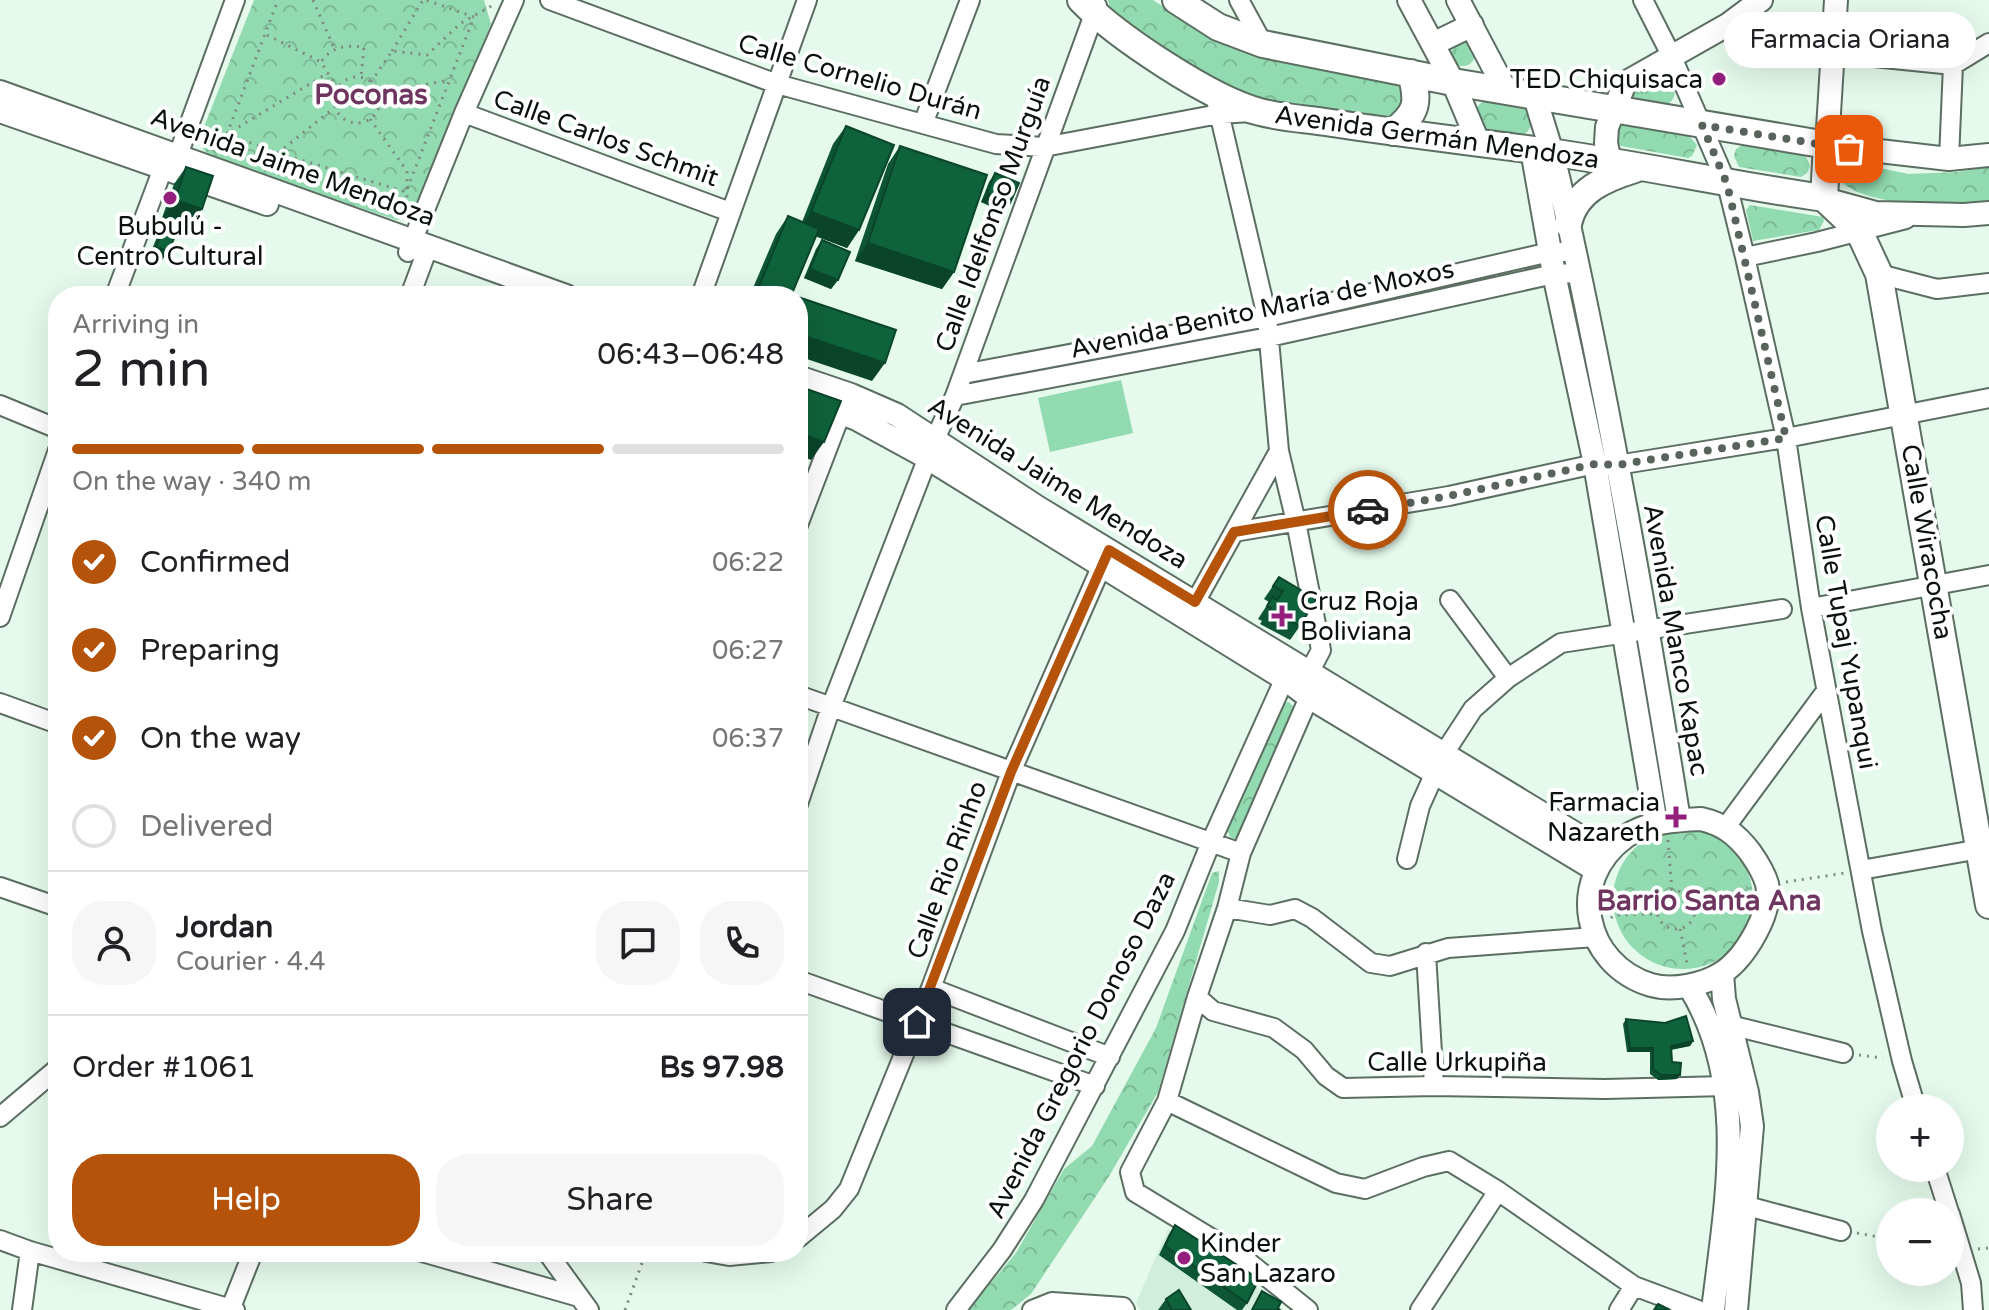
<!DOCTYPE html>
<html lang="en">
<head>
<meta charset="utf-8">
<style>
	body { margin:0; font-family:"Varela Round",sans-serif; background:#f6f6f6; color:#202124; height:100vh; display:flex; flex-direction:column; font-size:30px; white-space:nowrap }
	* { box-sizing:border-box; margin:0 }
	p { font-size:26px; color:#757577 }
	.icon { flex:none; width:44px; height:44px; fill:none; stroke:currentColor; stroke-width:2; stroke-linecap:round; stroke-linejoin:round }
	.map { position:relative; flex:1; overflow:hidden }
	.panel { position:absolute; left:48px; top:286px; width:760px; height:976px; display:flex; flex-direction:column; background:#fff; border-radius:32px; box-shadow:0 8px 32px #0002 }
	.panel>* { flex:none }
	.controls { position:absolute; left:1876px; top:1094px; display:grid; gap:16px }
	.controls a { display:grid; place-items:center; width:88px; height:88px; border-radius:50%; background:#fff; box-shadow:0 8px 32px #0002; font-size:40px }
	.pin { position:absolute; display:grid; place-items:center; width:68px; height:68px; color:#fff; margin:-34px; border-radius:16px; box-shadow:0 4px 12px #0006 }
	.courier { position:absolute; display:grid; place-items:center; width:80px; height:80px; margin:-40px; border:6px solid #b45309; border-radius:50%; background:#fff; color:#222; box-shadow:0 2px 10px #0007 }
	.bubble { position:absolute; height:56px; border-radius:28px; background:#fff; box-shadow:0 8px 32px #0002; font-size:26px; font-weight:600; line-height:56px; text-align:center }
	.headline em { font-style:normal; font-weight:600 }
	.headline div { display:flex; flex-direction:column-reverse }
	.headline { display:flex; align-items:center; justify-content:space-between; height:136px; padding:0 24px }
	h1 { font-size:52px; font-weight:600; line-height:60px }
	.bar { display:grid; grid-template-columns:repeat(4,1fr); gap:12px 8px; align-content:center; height:96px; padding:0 24px }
	.bar i { height:10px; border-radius:6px; background:#e0e0e0 }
	.bar .active { background:#b45309 }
	.bar p { grid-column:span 4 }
	.line { display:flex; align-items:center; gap:20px; padding:0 24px; border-top:2px solid #e0e0e0 }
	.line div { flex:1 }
	.round { display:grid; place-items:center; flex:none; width:84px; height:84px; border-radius:32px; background:#f6f6f6 }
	ol { padding:0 24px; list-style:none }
	li { display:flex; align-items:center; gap:24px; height:88px }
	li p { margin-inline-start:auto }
	li .icon { padding:8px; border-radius:50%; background:#b45309; color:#fff; stroke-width:4 }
	li:last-child { color:#757577 }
	li i { width:44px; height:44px; border:4px solid #e0e0e0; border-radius:50% }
	.cta { display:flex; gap:16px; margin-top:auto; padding:16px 24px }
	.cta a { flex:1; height:92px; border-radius:32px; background:#b45309; color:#fff; font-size:32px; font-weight:600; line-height:92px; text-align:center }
	.cta a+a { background:#f6f6f6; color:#202124 }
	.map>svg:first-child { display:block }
</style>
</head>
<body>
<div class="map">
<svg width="1989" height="1310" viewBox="0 0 1989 1310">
	<defs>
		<pattern id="grass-tufts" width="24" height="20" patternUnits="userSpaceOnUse" patternTransform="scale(2)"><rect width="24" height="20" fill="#92daaf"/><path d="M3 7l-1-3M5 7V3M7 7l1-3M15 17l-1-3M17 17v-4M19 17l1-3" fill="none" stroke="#7dba95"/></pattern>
		<pattern id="park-crowns" width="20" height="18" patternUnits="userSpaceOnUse" patternTransform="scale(2)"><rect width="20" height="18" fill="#92daaf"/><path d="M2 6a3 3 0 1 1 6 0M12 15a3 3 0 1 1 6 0" fill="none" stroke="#7dba95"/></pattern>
	</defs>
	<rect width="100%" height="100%" fill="#e5faec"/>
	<!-- built -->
	<path fill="#d1eddb" d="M1168 1229 1257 1287 1282 1310H1141L1136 1303Z"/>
	<!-- grass -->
	<path fill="url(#grass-tufts)" d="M1451 54a12 12 0 1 1 24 0a12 12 0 1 1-24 0Z
		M1660 73C1675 80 1682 98 1664 106L1624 94Z"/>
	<!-- park -->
	<path fill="url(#park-crowns)" d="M254 0H484L491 24 421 203 409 217 396 220 211 157 203 149 200 137Z
		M1108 0H1153L1182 19 1248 52 1268 59 1394 82 1402 85 1410 99 1392 121C1340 112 1282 109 1233 89 1190 70 1151 41 1111 14Z
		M1488 100C1505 102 1529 99 1531 120 1532 128 1528 132 1522 136L1486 132C1478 120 1469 105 1488 100Z
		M1625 122 1689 136 1697 145 1692 156 1688 158 1621 146 1616 141 1615 129 1619 124Z
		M1744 144 1805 154 1810 166 1807 173 1801 177 1739 167 1734 156 1736 149Z
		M1852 162 1908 174 1957 172 1989 167V203C1961 208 1841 208 1837 171L1847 163Z
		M1750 205 1823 217 1824 221 1819 230 1753 241 1746 210Z
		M1289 702 1298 711 1242 837 1236 840 1230 837 1225 826 1281 703Z
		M1613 899a70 70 0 1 1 140 0a70 70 0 1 1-140 0Z
		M1219 871V882L1158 1092 1108 1178 1031 1294 1011 1310H968L1016 1253 1064 1169 1092 1146 1156 1028 1212 873Z"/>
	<!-- garden -->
	<path fill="#92daaf" d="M1121 380 1133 433 1050 452 1038 398Z"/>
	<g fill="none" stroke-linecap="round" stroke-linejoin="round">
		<defs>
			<path id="minor" d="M550 0 777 84 996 144 1044 147 1219 114 1251 112
				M1239 0 1263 44
				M1643 0 1672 57 1727 184 1745 257 1786 438 1811 608 1872 931 1902 1061 1916 1108
				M1834 53 1953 65 1989 43
				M1217 104 1267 317 1279 451 1296 522 1321 650 1309 673
				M464 113 730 212
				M923 124 970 0
				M1949 159 1953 65
				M174 166 235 0
				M408 252 464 113 514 0
				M1745 257 1817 242 1906 219
				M1879 274 1937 289 1989 283
				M115 296 168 155
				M410 296 429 245
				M701 296 807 0
				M963 374 1267 317 1550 252H1574
				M955 396 1269 337 1554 274 1579 273
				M0 405 58 429
				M798 525 841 413
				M1234 532 1449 496 1595 464 1617 465 1786 438 1989 398
				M1450 600 1508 678
				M1811 608 1989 575
				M1188 615 1279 451
				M0 617 58 450
				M798 695 1241 853
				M0 703 58 724
				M798 804 831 707 935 439 955 396 1097 6
				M1725 828 1826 691
				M1407 859 1420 806 1443 755 1473 709 1508 678 1561 643 1782 609
				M1861 870 1980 849
				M0 887 58 907
				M1227 908 1270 915 1295 909 1312 918 1371 963 1390 966 1448 948 1595 937
				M1426 953 1434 1086
				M798 980 1095 1086
				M931 988 1110 1057
				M1197 997 1213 1011 1274 1028 1304 1050 1326 1076 1343 1088 1434 1086 1605 1089 1726 1086 1737 1089
				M1730 1025 1843 1053
				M1167 1101 1336 1183 1365 1189 1423 1167 1449 1161 1498 1191 1634 1286 1698 1310
				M0 1117 58 1068
				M1935 1168 1949 1212
				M1732 1208 1747 1206 1841 1231
				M1950 1214 1971 1283 1973 1310
				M798 1238 833 1209 849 1189 931 988 1011 772 1106 556
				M0 1240 30 1251 235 1310
				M422 1252 579 1297
				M547 1252 589 1310
				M706 1252 729 1256 771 1252
				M22 1310 30 1251
				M230 1310 253 1252
				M956 1310 1002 1250 1034 1200 1175 931 1211 842 1289 669
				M1032 1310 1052 1302 1123 1307 1125 1310
				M1308 1310 1242 1257 1135 1192 1130 1172 1167 1101 1197 997 1227 908 1241 853 1313 688
				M1420 1310 1498 1191
				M1619 1310 1634 1286"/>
			<path id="major" d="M1409 0 1453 82 1479 144
				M1458 0 1506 91
				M1836 0 1827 145 1949 159 1989 155
				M1433 44 1472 25
				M0 92 566 296
				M1535 96C1540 116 1547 134 1552 154 1559 177 1563 201 1569 225 1612 422 1647 620 1679 820
				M0 111 267 204
				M1532 150 1554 274 1595 464 1656 824
				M1610 162 1606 143 1607 127 1625 83 1729 24 1761 0
				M1825 199 1876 213 1964 215 1989 213
				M798 377 851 395 897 415 1037 507 1607 853
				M798 398 857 419 921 454 1285 679 1309 697 1596 870
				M1701 819C1723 824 1736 834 1750 852 1757 862 1764 873 1767 884 1773 912 1745 958 1722 973 1704 985 1672 991 1651 985 1583 964 1566 880 1625 837 1646 822 1676 820 1701 819Z
				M1722 973 1724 999 1747 1092 1752 1126 1736 1310
				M1689 986C1750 1083 1726 1202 1713 1310"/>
			<path id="highway" d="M1081 0C1116 36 1212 100 1260 112 1283 118 1308 119 1332 123 1404 134 1476 142 1549 152 1641 165 1732 185 1824 198
				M1176 0 1218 27 1263 44 1453 82 1827 145 1824 198
				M1393 132C1418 112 1419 103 1411 73
				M1824 198 1859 231 1879 274 1989 905
				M1568 224C1575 190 1606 178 1635 169"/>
		</defs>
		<!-- minor casing -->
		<use href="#minor" stroke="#5c6e62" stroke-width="22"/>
		<!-- major casing -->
		<use href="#major" stroke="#5c6e62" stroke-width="26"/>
		<!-- highway casing -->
		<use href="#highway" stroke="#5c6e62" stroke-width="30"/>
		<!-- path -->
		<path stroke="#7d8c82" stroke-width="3" stroke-dasharray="2 6" stroke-linecap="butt" d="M313 0 334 48
			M267 35 321 62
			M392 51 423 0
			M334 100a23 23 0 1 1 46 0a23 23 0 1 1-46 0Z
			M371 82 392 51 427 55 461 23 493 5
			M337 88 321 62C332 46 346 45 364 47L361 77
			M379 93 449 80
			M370 119 407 171V204
			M227 134 278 153 406 192 474 17 426 0
			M227 134 278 0
			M203 145 227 134 328 73
			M278 153 334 108
			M1668 840 1672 892
			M1786 882 1845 873
			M1657 910a19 19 0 1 1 38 0a19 19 0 1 1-38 0Z
			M1694 907 1747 887
			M1611 918 1614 915 1658 914
			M1680 929 1688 968
			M1859 1055 1883 1058
			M1857 1233 1890 1239
			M1978 1249 1989 1248
			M625 1310 646 1252"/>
		<!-- minor -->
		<use href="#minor" stroke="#fff" stroke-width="18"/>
		<!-- major -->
		<use href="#major" stroke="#fff" stroke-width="22"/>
		<!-- highway -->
		<use href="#highway" stroke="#fff" stroke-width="26"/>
	</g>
	<!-- wall -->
	<path fill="#0d5534" d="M846 126 859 230 847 248 816 236 791 296H727L733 288 750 295 776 234 788 216 802 222 833 144Z
		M900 146 954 272 942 289 855 261 888 164Z
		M186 167 190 227 179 224 169 251 162 260 149 256 161 228 167 220 162 218 174 184Z
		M995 173 1004 212 981 202 989 182Z
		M822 240 838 280 831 289 804 278 816 249Z
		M1279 577 1300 626 1290 640 1260 624 1262 621 1258 619 1269 602 1264 599Z
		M1626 1019 1693 1041 1690 1046 1671 1050 1672 1062 1677 1079 1658 1080 1650 1074V1052H1627L1623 1024Z
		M1175 1225 1247 1303 1242 1310H1237L1159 1255 1169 1234Z
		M1166 1299 1191 1310H1158Z"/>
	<!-- shaded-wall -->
	<path fill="#0a452a" d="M987 193 1010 203 1004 212 981 202Z
		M175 200 202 209 190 227 162 218Z
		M811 212 859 230 847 248 799 230Z
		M868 243 954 272 942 289 855 261Z
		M156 247 169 251 162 260 149 256Z
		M810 269 838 280 831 289 804 278Z
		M798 334 885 363 872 381 798 356Z
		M798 433 824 442 811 460 798 455Z
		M1693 1041 1690 1046 1668 1050 1671 1046Z
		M1630 1048H1653L1650 1052H1627Z
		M1661 1075H1680L1677 1079 1658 1080Z"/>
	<!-- building -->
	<path fill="#0f633c" stroke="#0a452a" stroke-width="2" d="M846 126 894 145 859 230 811 212Z
		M900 146 987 175 954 272 868 243Z
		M186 167 213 176 202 209 175 200Z
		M995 173 1019 183 1010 203 987 193Z
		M788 216 819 229 791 296H755Z
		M167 219 180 223 169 251 156 247Z
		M822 240 850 252 838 280 810 269Z
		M733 288 752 296H730Z
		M798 297 896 330 885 363 798 334Z
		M798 386 841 401 824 442 798 433Z
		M1279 577 1316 599 1300 626 1269 611 1271 608 1267 606 1272 597 1277 600 1283 591 1273 586Z
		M1686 1016 1693 1041 1671 1046 1672 1062 1681 1063 1680 1075H1661L1653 1069V1048H1630L1626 1019 1665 1023Z
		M1175 1225 1259 1279 1247 1303 1165 1246Z
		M1179 1290 1191 1310H1172L1166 1299Z
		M1262 1291 1281 1302 1278 1308 1280 1310H1252Z
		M1658 1304 1670 1310H1654Z"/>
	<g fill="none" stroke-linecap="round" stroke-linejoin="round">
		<!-- done -->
		<path stroke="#57635b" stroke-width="8" stroke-dasharray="0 14.4" d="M1368 510 1449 496 1595 464 1617 465 1786 438 1727 184 1702 125 1849 149"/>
		<!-- route -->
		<path stroke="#b45309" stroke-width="10" d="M917 1022 1011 772 1109 550 1195 602 1234 532 1368 510"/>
	</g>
	<!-- markers -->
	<g fill="#941f7d" stroke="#fff" stroke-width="3">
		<circle cx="1719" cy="79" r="8"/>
		<circle cx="170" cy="198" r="8"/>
		<path d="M1278 604h8v8h8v8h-8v8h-8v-8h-8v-8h8z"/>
		<path d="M1672 805h8v8h8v8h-8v8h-8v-8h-8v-8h8z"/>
		<circle cx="1184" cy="1258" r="8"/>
	</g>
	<g text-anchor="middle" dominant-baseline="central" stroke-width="8" stroke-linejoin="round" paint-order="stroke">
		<!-- street labels -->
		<g font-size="26" fill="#0b120d" stroke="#fff">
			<text transform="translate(860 77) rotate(16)">Calle Cornelio Durán</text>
			<text transform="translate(1437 137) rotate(8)">Avenida Germán Mendoza</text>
			<text transform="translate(606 138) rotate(20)">Calle Carlos Schmit</text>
			<text transform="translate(293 167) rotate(20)">Avenida Jaime Mendoza</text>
			<text transform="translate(993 214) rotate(-70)">Calle Idelfonso Murguía</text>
			<text transform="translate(1262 309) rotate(-12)">Avenida Benito María de Moxos</text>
			<text transform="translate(1058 483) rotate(32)">Avenida Jaime Mendoza</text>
			<text transform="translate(1927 542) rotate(80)">Calle Wiracocha</text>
			<text transform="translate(1676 640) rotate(80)">Avenida Manco Kapac</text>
			<text transform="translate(1846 642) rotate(80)">Calle Tupaj Yupanqui</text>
			<text transform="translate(947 870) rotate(-70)">Calle Rio Rinho</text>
			<text transform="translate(1081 1045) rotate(-63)">Avenida Gregorio Donoso Daza</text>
			<text x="1457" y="1062">Calle Urkupiña</text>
		</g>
		<!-- poi labels -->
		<g font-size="26" fill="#0b120d" stroke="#fff" text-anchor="end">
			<text x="1703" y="79">TED Chiquisaca</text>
			<text x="170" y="226" text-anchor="middle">Bubulú -<tspan x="170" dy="30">Centro Cultural</tspan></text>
			<text x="1300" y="601" text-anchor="start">Cruz Roja<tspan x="1300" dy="30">Boliviana</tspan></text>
			<text x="1660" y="802">Farmacia<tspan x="1660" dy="30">Nazareth</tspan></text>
			<text x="1200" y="1243" text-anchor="start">Kinder<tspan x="1200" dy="30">San Lazaro</tspan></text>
		</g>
		<!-- neighbourhood labels -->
		<g font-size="28" font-weight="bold" fill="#6e3560" stroke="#fff">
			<text x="371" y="95">Poconas</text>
			<text x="1709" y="901">Barrio Santa Ana</text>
		</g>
	</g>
</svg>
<div class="controls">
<a>+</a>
<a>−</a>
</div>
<div class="pin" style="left:1849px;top:149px;background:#ea580c"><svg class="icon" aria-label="bag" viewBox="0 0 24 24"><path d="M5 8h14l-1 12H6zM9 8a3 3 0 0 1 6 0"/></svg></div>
<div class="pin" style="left:917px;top:1022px;background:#1f2937"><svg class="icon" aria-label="home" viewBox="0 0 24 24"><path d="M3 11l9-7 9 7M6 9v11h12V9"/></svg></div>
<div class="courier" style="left:1368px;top:510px"><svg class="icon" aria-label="car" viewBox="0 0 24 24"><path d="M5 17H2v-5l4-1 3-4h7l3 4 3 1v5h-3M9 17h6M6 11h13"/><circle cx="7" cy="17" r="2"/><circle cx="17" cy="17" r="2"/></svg></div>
<div class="bubble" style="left:1724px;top:12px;width:252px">Farmacia Oriana</div>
<section class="panel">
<div class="headline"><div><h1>2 min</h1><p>Arriving in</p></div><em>06:43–06:48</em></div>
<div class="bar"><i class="active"></i><i class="active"></i><i class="active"></i><i></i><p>On the way · 340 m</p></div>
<ol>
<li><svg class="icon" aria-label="check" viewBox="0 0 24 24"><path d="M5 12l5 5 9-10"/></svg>Confirmed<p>06:22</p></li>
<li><svg class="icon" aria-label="check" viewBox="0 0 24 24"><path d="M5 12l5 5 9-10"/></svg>Preparing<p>06:27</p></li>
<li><svg class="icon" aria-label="check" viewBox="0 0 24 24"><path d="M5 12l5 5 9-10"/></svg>On the way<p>06:37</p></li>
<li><i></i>Delivered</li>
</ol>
<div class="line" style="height:144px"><a class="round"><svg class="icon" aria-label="person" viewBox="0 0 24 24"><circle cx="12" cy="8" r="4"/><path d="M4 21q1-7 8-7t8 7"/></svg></a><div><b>Jordan</b><p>Courier · 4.4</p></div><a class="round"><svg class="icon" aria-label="chat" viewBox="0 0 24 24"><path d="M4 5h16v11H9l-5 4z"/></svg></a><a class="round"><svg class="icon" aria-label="phone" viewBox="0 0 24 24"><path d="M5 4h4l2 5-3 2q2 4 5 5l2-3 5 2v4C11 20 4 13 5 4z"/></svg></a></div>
<div class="line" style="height:104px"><div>Order #1061</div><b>Bs 97.98</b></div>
<div class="cta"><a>Help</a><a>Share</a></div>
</section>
</div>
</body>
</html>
